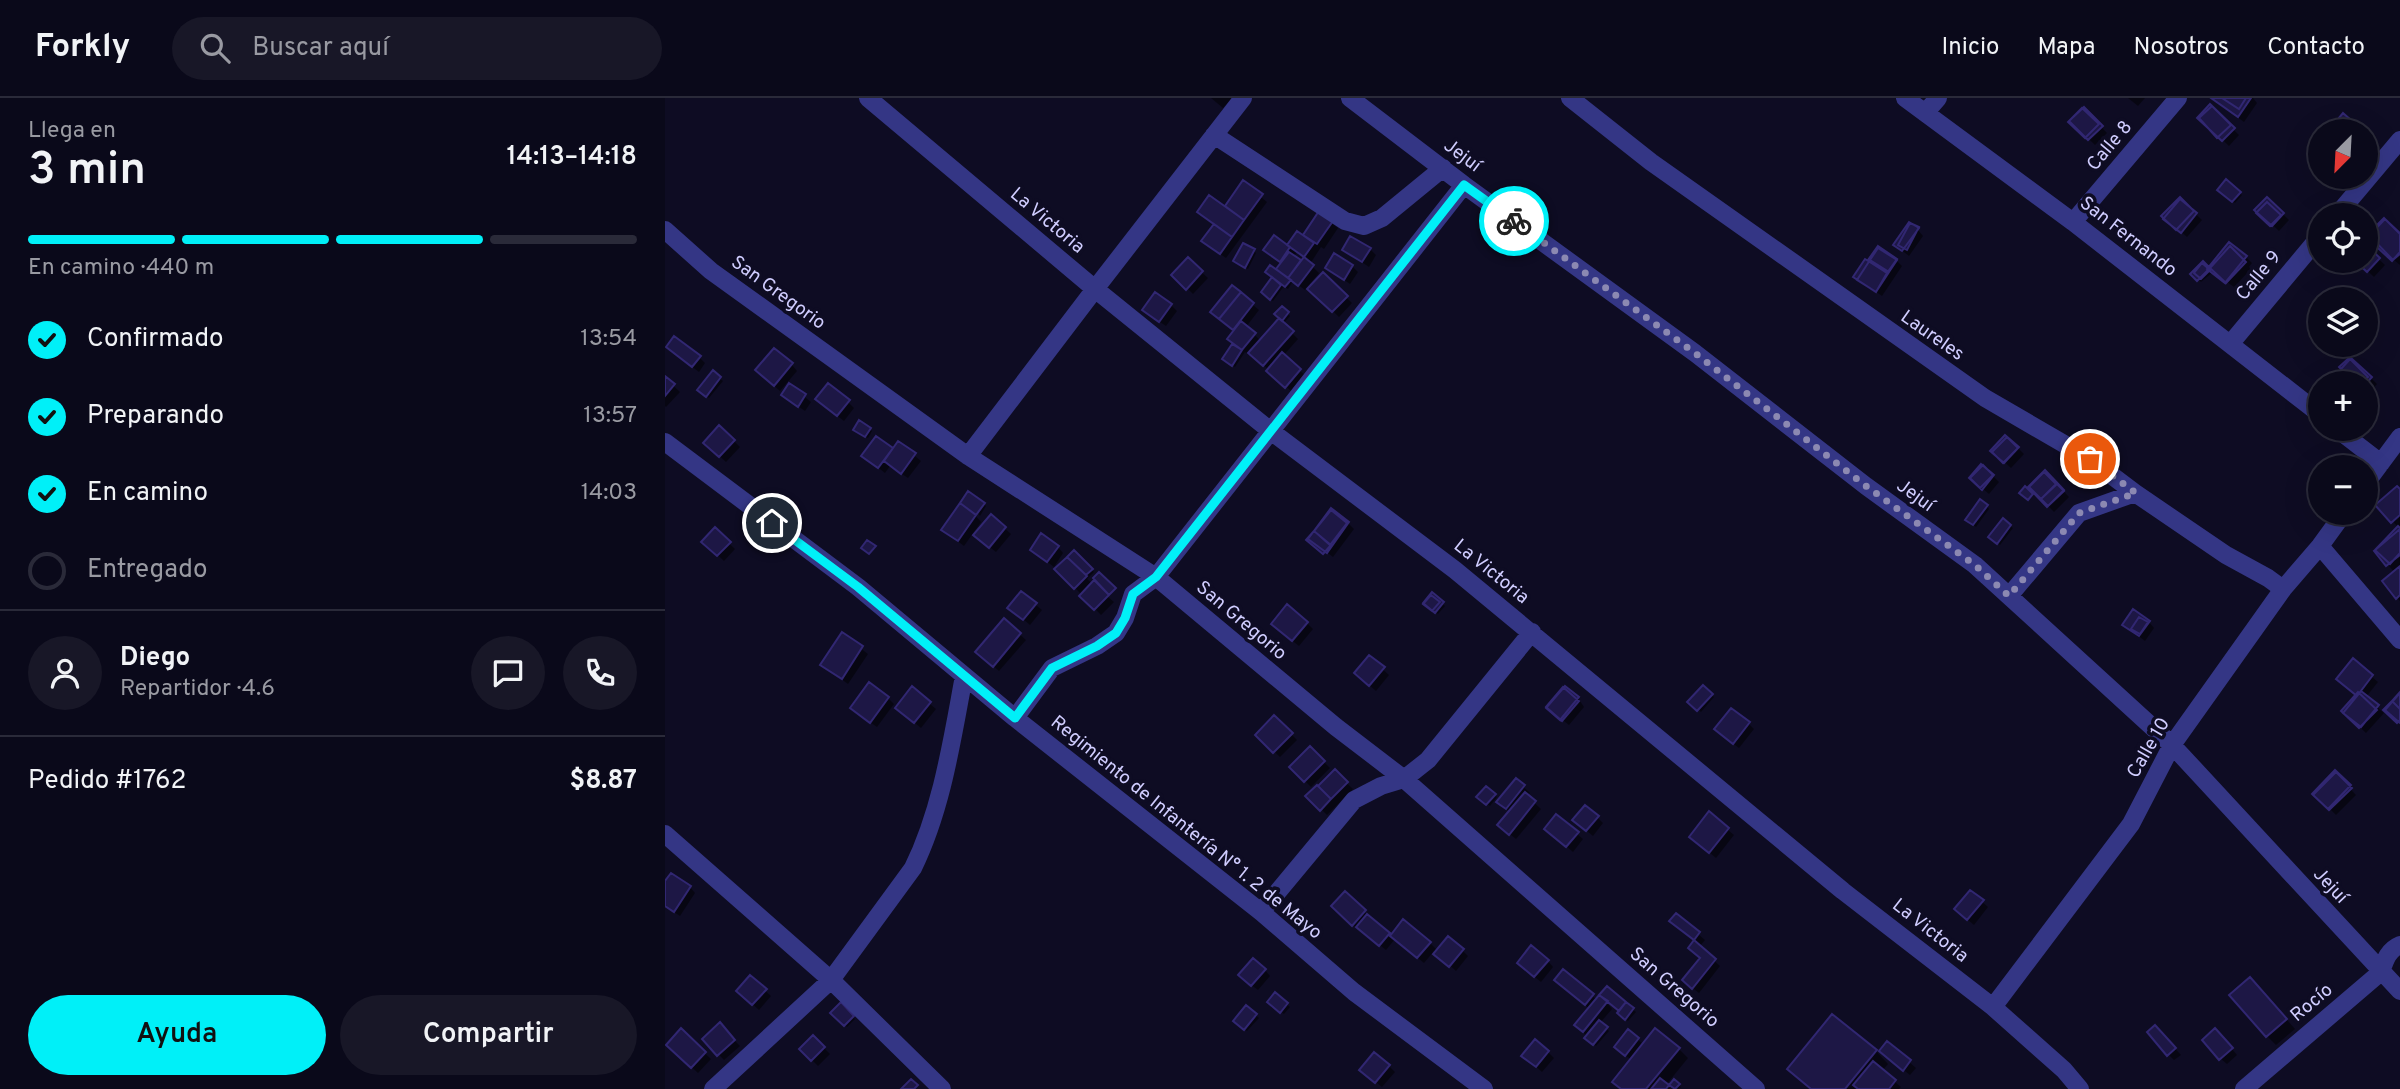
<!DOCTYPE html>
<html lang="es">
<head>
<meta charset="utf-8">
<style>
	body { margin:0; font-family:Overpass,sans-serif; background:#181727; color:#f1f3f6; height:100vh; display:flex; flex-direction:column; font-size:26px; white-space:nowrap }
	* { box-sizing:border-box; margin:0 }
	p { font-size:23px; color:#999aa2 }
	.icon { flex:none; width:38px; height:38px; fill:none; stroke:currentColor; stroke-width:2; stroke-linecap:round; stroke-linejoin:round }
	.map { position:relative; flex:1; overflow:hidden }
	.details { display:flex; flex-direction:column; background:#0a091a; width:665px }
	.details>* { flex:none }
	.needle { width:46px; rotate:204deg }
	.controls { position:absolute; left:1643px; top:21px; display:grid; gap:14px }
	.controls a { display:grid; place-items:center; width:70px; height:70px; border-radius:50%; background:#0a091a; box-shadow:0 7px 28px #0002,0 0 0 2px #2a2a39; font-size:35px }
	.pin { position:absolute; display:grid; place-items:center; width:60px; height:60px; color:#fff; margin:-30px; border:4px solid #fff; border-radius:50%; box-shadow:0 2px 7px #0007 }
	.courier { position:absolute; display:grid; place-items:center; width:70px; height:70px; margin:-35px; border:5px solid #00f0f8; border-radius:50%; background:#fff; color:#222; box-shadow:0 2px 9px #0007 }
	.head em { font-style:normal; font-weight:600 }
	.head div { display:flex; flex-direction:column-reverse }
	.head { display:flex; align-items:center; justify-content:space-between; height:119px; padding:0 28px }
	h1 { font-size:46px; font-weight:600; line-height:52px }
	.bar { display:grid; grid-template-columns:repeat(4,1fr); gap:10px 7px; align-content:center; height:84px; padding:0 28px }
	.bar i { height:9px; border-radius:5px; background:#2a2a39 }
	.bar .on { background:#00f0f8 }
	.bar p { grid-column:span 4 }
	.line { display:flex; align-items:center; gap:18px; padding:0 28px; border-top:2px solid #2a2a39 }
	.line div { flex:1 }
	.round { display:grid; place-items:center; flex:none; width:74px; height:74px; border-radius:37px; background:#181727 }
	ol { padding:0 28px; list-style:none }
	li { display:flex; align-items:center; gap:21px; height:77px }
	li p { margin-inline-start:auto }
	li .icon { padding:7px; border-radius:50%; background:#00f0f8; color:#111; stroke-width:4 }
	li:last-child { color:#999aa2 }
	li i { width:38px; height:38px; border:4px solid #2a2a39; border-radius:50% }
	.button { display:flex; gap:14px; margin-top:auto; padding:14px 28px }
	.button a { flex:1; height:80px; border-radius:42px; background:#00f0f8; color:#111; font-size:28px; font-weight:600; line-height:80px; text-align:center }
	.button a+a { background:#181727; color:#f1f3f6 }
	header { display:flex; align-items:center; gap:42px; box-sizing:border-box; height:98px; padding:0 35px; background:#0a091a; border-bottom:2px solid #2a2a39 }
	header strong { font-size:33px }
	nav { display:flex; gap:38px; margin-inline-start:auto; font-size:24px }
	.search { width:490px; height:63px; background:#181727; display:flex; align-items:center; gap:18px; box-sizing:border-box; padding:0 24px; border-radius:38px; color:#999aa2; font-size:26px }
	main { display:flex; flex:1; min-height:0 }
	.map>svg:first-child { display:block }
</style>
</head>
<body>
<header>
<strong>Forkly</strong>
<div class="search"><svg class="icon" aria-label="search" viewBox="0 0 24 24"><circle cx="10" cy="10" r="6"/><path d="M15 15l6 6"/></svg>Buscar aquí</div>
<nav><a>Inicio</a><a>Mapa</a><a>Nosotros</a><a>Contacto</a></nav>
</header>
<main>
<section class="details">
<div class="head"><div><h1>3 min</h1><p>Llega en</p></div><em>14:13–14:18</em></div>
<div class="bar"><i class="on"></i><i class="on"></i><i class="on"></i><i></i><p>En camino · 440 m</p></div>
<ol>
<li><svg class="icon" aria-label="check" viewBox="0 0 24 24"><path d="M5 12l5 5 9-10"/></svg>Confirmado<p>13:54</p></li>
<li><svg class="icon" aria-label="check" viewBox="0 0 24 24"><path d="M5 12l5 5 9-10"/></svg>Preparando<p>13:57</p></li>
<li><svg class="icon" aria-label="check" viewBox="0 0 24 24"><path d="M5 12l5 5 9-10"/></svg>En camino<p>14:03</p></li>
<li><i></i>Entregado</li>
</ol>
<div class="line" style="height:126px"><a class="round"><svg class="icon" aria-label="person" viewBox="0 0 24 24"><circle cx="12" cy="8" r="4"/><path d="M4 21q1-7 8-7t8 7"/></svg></a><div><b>Diego</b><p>Repartidor · 4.6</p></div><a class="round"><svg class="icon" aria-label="chat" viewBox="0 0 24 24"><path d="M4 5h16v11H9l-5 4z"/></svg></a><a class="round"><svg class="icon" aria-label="phone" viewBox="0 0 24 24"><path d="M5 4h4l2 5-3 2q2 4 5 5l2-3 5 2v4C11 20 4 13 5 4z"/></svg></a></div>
<div class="line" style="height:91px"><div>Pedido #1762</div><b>$8.87</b></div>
<div class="button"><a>Ayuda</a><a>Compartir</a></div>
</section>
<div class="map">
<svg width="1735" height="991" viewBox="0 0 1735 991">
	<rect width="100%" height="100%" fill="#0e0c23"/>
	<!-- shadow -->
	<path fill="#0007" fill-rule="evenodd" d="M546 0H567L558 10Z
		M1463 0H1480L1473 8Z
		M1547 0H1588L1592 5 1579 24Z
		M1545 9 1574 37 1564 48 1535 20Z
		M1419 11 1442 35 1430 47 1406 24Z
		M1701 37 1711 46 1701 57Z
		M1561 83 1577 97 1570 105 1554 92Z
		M579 85 602 104 561 160 545 149 550 127 534 114 560 111Z
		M1515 101 1537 122 1522 139 1499 118Z
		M1602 101 1624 122 1614 133 1592 112Z
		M654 116 673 130 659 151 656 149 645 166 654 175 640 192 628 183 623 191 619 188 608 203 600 197 618 165 606 157 639 140ZM632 154 641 160 637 165 628 159Z
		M1253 132 1258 138 1244 158 1230 147Z
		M1735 137V167L1710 146Z
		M1701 149 1720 167 1709 179 1692 163H1701Z
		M705 151 711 157 704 169 679 152Z
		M589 153 591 155 583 171 573 165Z
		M1581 159 1587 165 1584 169 1586 171 1569 189 1548 174 1536 184 1528 176Z
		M523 162 543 180 528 196 509 177Z
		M1231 162 1237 168 1217 198 1190 179 1203 165Z
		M687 168 693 174 685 186 662 170Z
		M658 177 687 205 674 219 645 191Z
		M567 189 594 212 581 229 596 243 616 220 617 210 625 218 618 226 633 241 618 258 641 278 627 294 586 255 584 257 580 254 570 269 559 261 569 246 570 233 553 220Z
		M506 207 512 213 501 228 486 218Z
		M9 255 34 259 40 265 34 274Z
		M127 267 132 273 115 293 98 278Z
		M1677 269 1706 280 1712 286 1705 294 1701 292V285H1693Z
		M48 275 58 283 44 300 34 292Z
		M0 280 15 294 1 309 0 308Z
		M125 287 146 304 140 313 124 302Z
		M183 304 189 310 179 323 158 307Z
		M205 331 207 333 203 340 193 334Z
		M211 340 228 353 234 345 256 363 243 380 225 368 220 375 205 363Z
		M69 343 75 349 61 364 47 351Z
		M1353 350 1359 356 1346 370 1334 359Z
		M1380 374 1404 399 1389 414 1365 389Z
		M1328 378 1334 384 1324 396 1312 386Z
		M1735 393V428L1733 429 1713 407Z
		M319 406 321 408 315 418 310 412V417L316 424 299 448 278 432Z
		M1322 408 1324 411 1311 429 1305 424Z
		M326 418 346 436 331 454 317 443Z
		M1338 423 1348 430 1335 447 1326 439Z
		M683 425 689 431 668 459 651 446Z
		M50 432 70 451 59 463 39 444Z
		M1735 433V503L1732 500 1730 475 1711 453Z
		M393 449 398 455 389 469 367 452Z
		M409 454 429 474 422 481 449 504 436 517 392 471Z
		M356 495 377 512 365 527 351 515Z
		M768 497 780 508 773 516 761 505Z
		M339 522 361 542 334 573 318 559Z
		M1484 524 1489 530 1480 543 1459 527Z
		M642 525 648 531 634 548 614 532Z
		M177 536 203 556 183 586 157 567Z
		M704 559 724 577 711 593 697 581Z
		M1688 563 1713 584 1701 599 1719 615 1701 635 1678 613 1693 597Z
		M1038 590 1049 599 1036 614 1025 604Z
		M247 591 271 611 256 630 238 615Z
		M223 600 229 606 212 629 193 616Z
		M913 600 919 609 904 627 889 615Z
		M609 619 632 642 615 659 592 637Z
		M1083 625 1089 631 1074 650 1057 637Z
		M645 650 665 670 646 689 626 669Z
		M670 674 688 691 662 717 643 698Z
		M1670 675 1691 697 1671 717 1650 696Z
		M851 682 865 695 862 698 876 711 851 741 841 733 845 714 839 709Z
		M821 690 832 699 825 708 814 699Z
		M1044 716 1069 737 1051 760 1032 744Z
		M932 719 938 725 928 738 916 728Z
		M887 736H912L918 741 908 754Z
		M0 787 25 789 30 795 15 818 0 808Z
		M1306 794 1323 809 1309 827 1297 817Z
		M680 796 726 839 765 845 773 853 797 852 803 858 791 873 769 853 759 865 730 841 721 852 695 831 694 832 668 808Z
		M1011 817 1040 842 1034 849 1055 868 1034 895 1025 888 1037 860 1025 850 1031 843 1013 828Z
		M883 863 888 869 876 884 860 871Z
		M600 872 605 878 593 892 581 883Z
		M898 873 932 902 942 890 971 914 963 923 954 915 956 913 941 901 940 903 947 911 935 925 944 933 931 948 917 933 925 911 897 888Z
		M85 879 106 898 94 912 73 893Z
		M1594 890 1630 931 1611 947 1602 938Z
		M610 896 625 909 619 916 604 904Z
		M176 907 190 921 182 929 168 915Z
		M581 909 594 920 582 933 570 923Z
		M54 927 75 948 59 962 39 941Z
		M16 933 46 961 33 975 3 947Z
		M964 934 979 947 1014 951 1023 960 1001 987 1004 990 1009 984 1016 989 1014 991 1007 988 1005 991H957L967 962 957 955Z
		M1496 935 1516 957 1509 962 1504 957Z
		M1556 938 1572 957 1562 966 1556 961Z
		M148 939 165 956 153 968 136 951Z
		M1222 945 1251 970 1245 977 1222 959Z
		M1211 953 1223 966 1217 973 1236 989 1234 991H1146L1124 971Z
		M883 954 889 960 877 974 865 963Z
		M724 968 730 974 717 989 702 977Z"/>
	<!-- building -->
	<path fill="#1d1745" stroke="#312772" stroke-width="2" d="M1546 0H1586L1573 19Z
		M1557 0H1581L1574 11Z
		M1545 6 1570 30 1557 43 1532 20Z
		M1547 8 1566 27 1552 40 1534 20Z
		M1419 9 1438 28 1423 42 1404 23Z
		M1417 10 1434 26 1420 40 1403 24Z
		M1678 15 1695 30 1692 33 1664 32Z
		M1561 81 1576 94 1567 104 1552 92Z
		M578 82 598 96 579 122 560 108Z
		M544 97 579 122 567 139 532 114Z
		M1515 99 1529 113 1511 132 1496 118Z
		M1602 99 1619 115 1607 128 1589 112Z
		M1515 101 1532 115 1516 135 1498 121Z
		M1602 104 1616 117 1605 128 1591 115Z
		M654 113 668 123 652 146 638 137Z
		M1719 120 1735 136V156L1728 162 1703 136Z
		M1720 121 1735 135V154L1727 163 1702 140Z
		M1244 124 1254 130 1237 153 1228 147Z
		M1245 125 1254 129 1242 152 1233 147Z
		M549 126 567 139 555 156 536 143Z
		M632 133 649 145 639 159 622 147Z
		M609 137 625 149 615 164 598 152Z
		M685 138 706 150 697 164 677 152Z
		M1564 144 1582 158 1560 185 1542 171Z
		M578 145 590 151 580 170 568 163Z
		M1701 147 1715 160 1702 174 1690 163H1701Z
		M1213 148 1232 161 1222 175 1203 162Z
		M1565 148 1581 164 1561 185 1545 170Z
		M1213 150 1232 162 1224 174 1205 162Z
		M624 154 636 162 623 180 611 171Z
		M669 155 688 167 679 182 660 170Z
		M523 159 538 173 521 192 506 177Z
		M639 159 649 167 633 188 623 180Z
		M1200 161 1222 175 1211 194 1188 179Z
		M1205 162 1224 174 1211 194 1192 182Z
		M1538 163 1545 170 1532 183 1525 176Z
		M1537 165 1545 172 1536 181 1529 175Z
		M605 167 626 182 620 189 600 174Z
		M658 174 683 198 667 214 642 191Z
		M607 179 616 187 605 202 596 194Z
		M567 187 576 194 554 221 545 214Z
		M490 194 507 206 494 224 477 212Z
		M576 194 589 205 568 232 554 221Z
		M617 208 624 214 617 223 609 216Z
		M614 220 629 233 598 268 583 255Z
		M576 223 591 235 577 252 562 241Z
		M9 238 36 258 27 269 1 249Z
		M567 246 577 252 567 268 557 261Z
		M109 250 128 265 109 288 90 272Z
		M617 254 636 271 620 290 601 273Z
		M1684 260 1703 279 1696 285H1690L1674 269Z
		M1686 260 1707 279 1701 286 1693 285 1676 271Z
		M48 272 56 279 41 299 32 292Z
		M0 278 10 286 0 298Z
		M124 285 141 296 133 309 116 297Z
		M163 285 185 302 172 318 150 301Z
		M194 322 206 330 200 339 188 332Z
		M54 327 70 342 54 359 38 345Z
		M1340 337 1354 349 1339 365 1325 353Z
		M211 338 228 350 213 370 196 358Z
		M1342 339 1353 350 1338 365 1327 354Z
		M233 343 251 355 236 376 219 363Z
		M1316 366 1329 377 1317 392 1304 380Z
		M1318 367 1328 377 1315 390 1305 380Z
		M1380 372 1399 392 1382 409 1363 389Z
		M1379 374 1391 386 1376 401 1364 389Z
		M1392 386 1399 393 1383 408 1376 401Z
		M1360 388 1368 396 1363 402 1354 395Z
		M1732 388 1735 391V417L1726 425 1710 407Z
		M303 393 320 405 311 417 295 405Z
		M1315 401 1323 407 1308 427 1300 422Z
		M295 405 311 417 293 443 276 432Z
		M666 410 684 424 662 455 643 441Z
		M666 412 682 425 665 447 649 433Z
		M326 416 341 429 324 450 308 437Z
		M1338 420 1346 427 1332 446 1323 439Z
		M1733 428 1735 430V455L1725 466 1710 452Z
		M50 429 66 444 52 458 36 444Z
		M1735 431V457L1721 468 1709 453Z
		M649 433 666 447 658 456 641 442Z
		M376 435 394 448 382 464 365 452Z
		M202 442 211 448 204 456 196 450Z
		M409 452 428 471 421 477 402 459Z
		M402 459 422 478 409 491 389 471Z
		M1735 468V497L1731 501 1717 483Z
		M434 474 451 490 444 497 428 480Z
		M429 482 444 497 429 512 414 498Z
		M356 493 372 505 358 522 342 510Z
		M767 494 779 504 770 515 758 505Z
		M766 497 775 504 767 513 758 506Z
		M622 506 643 524 627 543 606 526Z
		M1468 511 1485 523 1474 538 1457 527Z
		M1474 519 1483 524 1475 536 1466 531Z
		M339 520 356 535 328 569 310 554Z
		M177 534 198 548 177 581 155 567Z
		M704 557 720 569 704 588 689 575Z
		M1688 560 1708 577 1692 598 1671 581Z
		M204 584 224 599 205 625 185 610Z
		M1038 587 1048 596 1032 613 1022 604Z
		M247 588 266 604 249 625 230 610Z
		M900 588 914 599 895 622 881 610Z
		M898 589 914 603 897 623 881 609Z
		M1696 593 1714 607 1696 629 1678 615Z
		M1693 594 1712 612 1694 630 1676 613Z
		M1735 594V611L1727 603Z
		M1735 595V625L1720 612Z
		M1727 603 1735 611V622L1732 625 1718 612Z
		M1066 610 1085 624 1068 646 1049 631Z
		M609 617 628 635 608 655 590 637Z
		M645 648 660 663 639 684 624 669Z
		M670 671 683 684 666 701 653 688Z
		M1670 672 1686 687 1663 711 1647 696Z
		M1671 674 1687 690 1664 712 1648 697Z
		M851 680 860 687 841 711 831 704Z
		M652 687 666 701 655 713 640 698Z
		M821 688 831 696 821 707 811 699Z
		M860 694 871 703 844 737 832 727Z
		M920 707 934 718 921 733 907 722Z
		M1044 713 1064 730 1044 755 1024 739Z
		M891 716 914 734 901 749 879 731Z
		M6 775 26 788 9 814 0 808V783Z
		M1305 792 1319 802 1302 822 1289 811Z
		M680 793 701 812 687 828 666 808Z
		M1011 815 1035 834 1029 842 1004 823Z
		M702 816 725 835 714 848 691 829Z
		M738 821 766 844 752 860 725 838Z
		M783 838 799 851 784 869 768 856Z
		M1029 842 1051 861 1027 891 1017 882 1035 860 1023 850Z
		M866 847 884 862 869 879 852 865Z
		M588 860 601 871 586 888 573 877Z
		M898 871 929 896 920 907 889 882Z
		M85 877 102 891 87 907 71 893Z
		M1585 879 1622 921 1601 939 1564 897Z
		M942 888 961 904 954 913 934 897Z
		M610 894 623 905 615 915 602 904Z
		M934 897 943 903 918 934 909 927Z
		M176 904 189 918 179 928 165 915Z
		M961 904 969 910 960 922 952 915Z
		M581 907 592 916 579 932 568 923Z
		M1167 916 1212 952 1180 991H1146L1122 971Z
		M934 922 943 929 928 947 919 940Z
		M55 924 70 942 52 958 37 941Z
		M1490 927 1511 950 1502 958 1482 934Z
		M16 930 41 954 26 970 1 947Z
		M990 930 1015 950 981 991H956L947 984Z
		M1550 930 1568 950 1554 962 1537 942Z
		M963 931 974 940 960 958 949 949Z
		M148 937 160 949 146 963 134 951Z
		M870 941 884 953 871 969 856 958Z
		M1222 943 1246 962 1238 973 1214 953Z
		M709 954 725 967 710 985 694 972Z
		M1208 963 1231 982 1224 991H1193L1188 987Z
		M995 980 1004 987 1001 991H986Z
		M246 981 253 987 249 991H236Z
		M1009 981 1015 986 1010 991 1004 987Z"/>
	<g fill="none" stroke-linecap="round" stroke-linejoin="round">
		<!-- minor -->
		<path stroke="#343685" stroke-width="18" d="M203 0 430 191 607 334 790 472 1178 793 1328 909 1399 972 1415 991
			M685 0 799 87 1030 255 1201 388 1310 467 1507 647 1735 893
			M905 0 986 64 1320 300 1425 361 1470 395 1561 457 1603 480 1618 491
			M1240 0 1408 124 1656 317
			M1260 15 1273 0
			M549 37 680 123 699 128 717 120 778 70
			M1672 117 1735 42
			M1408 124 1513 0
			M0 132 46 173 303 358 491 479 671 629 739 681 1091 991
			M1566 245 1656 137
			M1672 331 1716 365
			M0 344 193 489 350 620 596 814 689 894 819 991
			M303 358 430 191 578 0
			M1701 385 1735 339
			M1655 448 1735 542
			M1344 498 1414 415 1470 395
			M350 620 387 570 432 548 451 535 460 520 468 496 491 479 799 87
			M0 736 166 882 277 991
			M596 814 689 702 716 688 739 681 763 662 867 534
			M1328 909 1466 726 1507 647 1618 491 1655 448 1679 415
			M48 991 166 882 248 770C277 711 287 642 299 578
			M1579 991 1716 874C1720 862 1723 852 1735 847"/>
	</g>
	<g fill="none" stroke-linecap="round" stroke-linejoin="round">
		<!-- done -->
		<path stroke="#8c89b2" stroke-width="7" stroke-dasharray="0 12.6" d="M849 123 1030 255 1201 388 1310 467 1344 498 1414 415 1471 395 1425 361"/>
		<!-- route -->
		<path stroke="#00f0f8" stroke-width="9" d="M107 425 193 489 350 620 387 570 432 548 451 535 460 520 468 496 491 479 799 87 849 123"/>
	</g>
	<g text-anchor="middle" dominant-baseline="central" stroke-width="7" stroke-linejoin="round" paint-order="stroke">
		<!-- street labels -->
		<g font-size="19" fill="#d0cdff" stroke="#0e0c23">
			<text transform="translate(1445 48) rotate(-50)">Calle 8</text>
			<text transform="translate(797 58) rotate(37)">Jejuí</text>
			<text transform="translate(382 123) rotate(40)">La Victoria</text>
			<text transform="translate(1463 139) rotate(38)">San Fernando</text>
			<text transform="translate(1594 178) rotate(-50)">Calle 9</text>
			<text transform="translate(113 195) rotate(36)">San Gregorio</text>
			<text transform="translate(1267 238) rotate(35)">Laureles</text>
			<text transform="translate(1250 398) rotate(36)">Jejuí</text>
			<text transform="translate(826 474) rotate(39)">La Victoria</text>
			<text transform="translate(576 523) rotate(40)">San Gregorio</text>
			<text transform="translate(1484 650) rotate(-60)">Calle 10</text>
			<text transform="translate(521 730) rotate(39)">Regimiento de Infantería N° 1. 2 de Mayo</text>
			<text transform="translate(1665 788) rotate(47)">Jejuí</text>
			<text transform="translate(1265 833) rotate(38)">La Victoria</text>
			<text transform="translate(1009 890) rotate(41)">San Gregorio</text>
			<text transform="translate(1647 905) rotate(-40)">Rocío</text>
		</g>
	</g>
</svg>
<div class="controls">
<a><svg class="needle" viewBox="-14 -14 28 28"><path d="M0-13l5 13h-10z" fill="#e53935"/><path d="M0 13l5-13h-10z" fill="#999aa2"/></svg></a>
<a><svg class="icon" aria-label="locate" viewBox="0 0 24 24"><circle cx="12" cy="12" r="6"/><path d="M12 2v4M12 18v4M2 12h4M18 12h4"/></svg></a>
<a><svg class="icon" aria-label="layers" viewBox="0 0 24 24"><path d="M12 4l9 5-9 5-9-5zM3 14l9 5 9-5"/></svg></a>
<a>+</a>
<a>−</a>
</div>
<div class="pin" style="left:1425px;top:361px;background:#ea580c"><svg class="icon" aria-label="bag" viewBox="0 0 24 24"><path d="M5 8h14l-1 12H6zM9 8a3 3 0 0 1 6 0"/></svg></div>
<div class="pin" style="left:107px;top:425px;background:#1f2937"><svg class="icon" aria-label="home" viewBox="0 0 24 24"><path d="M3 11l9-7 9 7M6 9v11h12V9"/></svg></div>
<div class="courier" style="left:849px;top:123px"><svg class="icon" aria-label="bike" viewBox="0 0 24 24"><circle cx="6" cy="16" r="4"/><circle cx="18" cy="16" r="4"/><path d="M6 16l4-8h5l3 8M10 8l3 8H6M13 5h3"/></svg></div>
</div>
</main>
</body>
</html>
